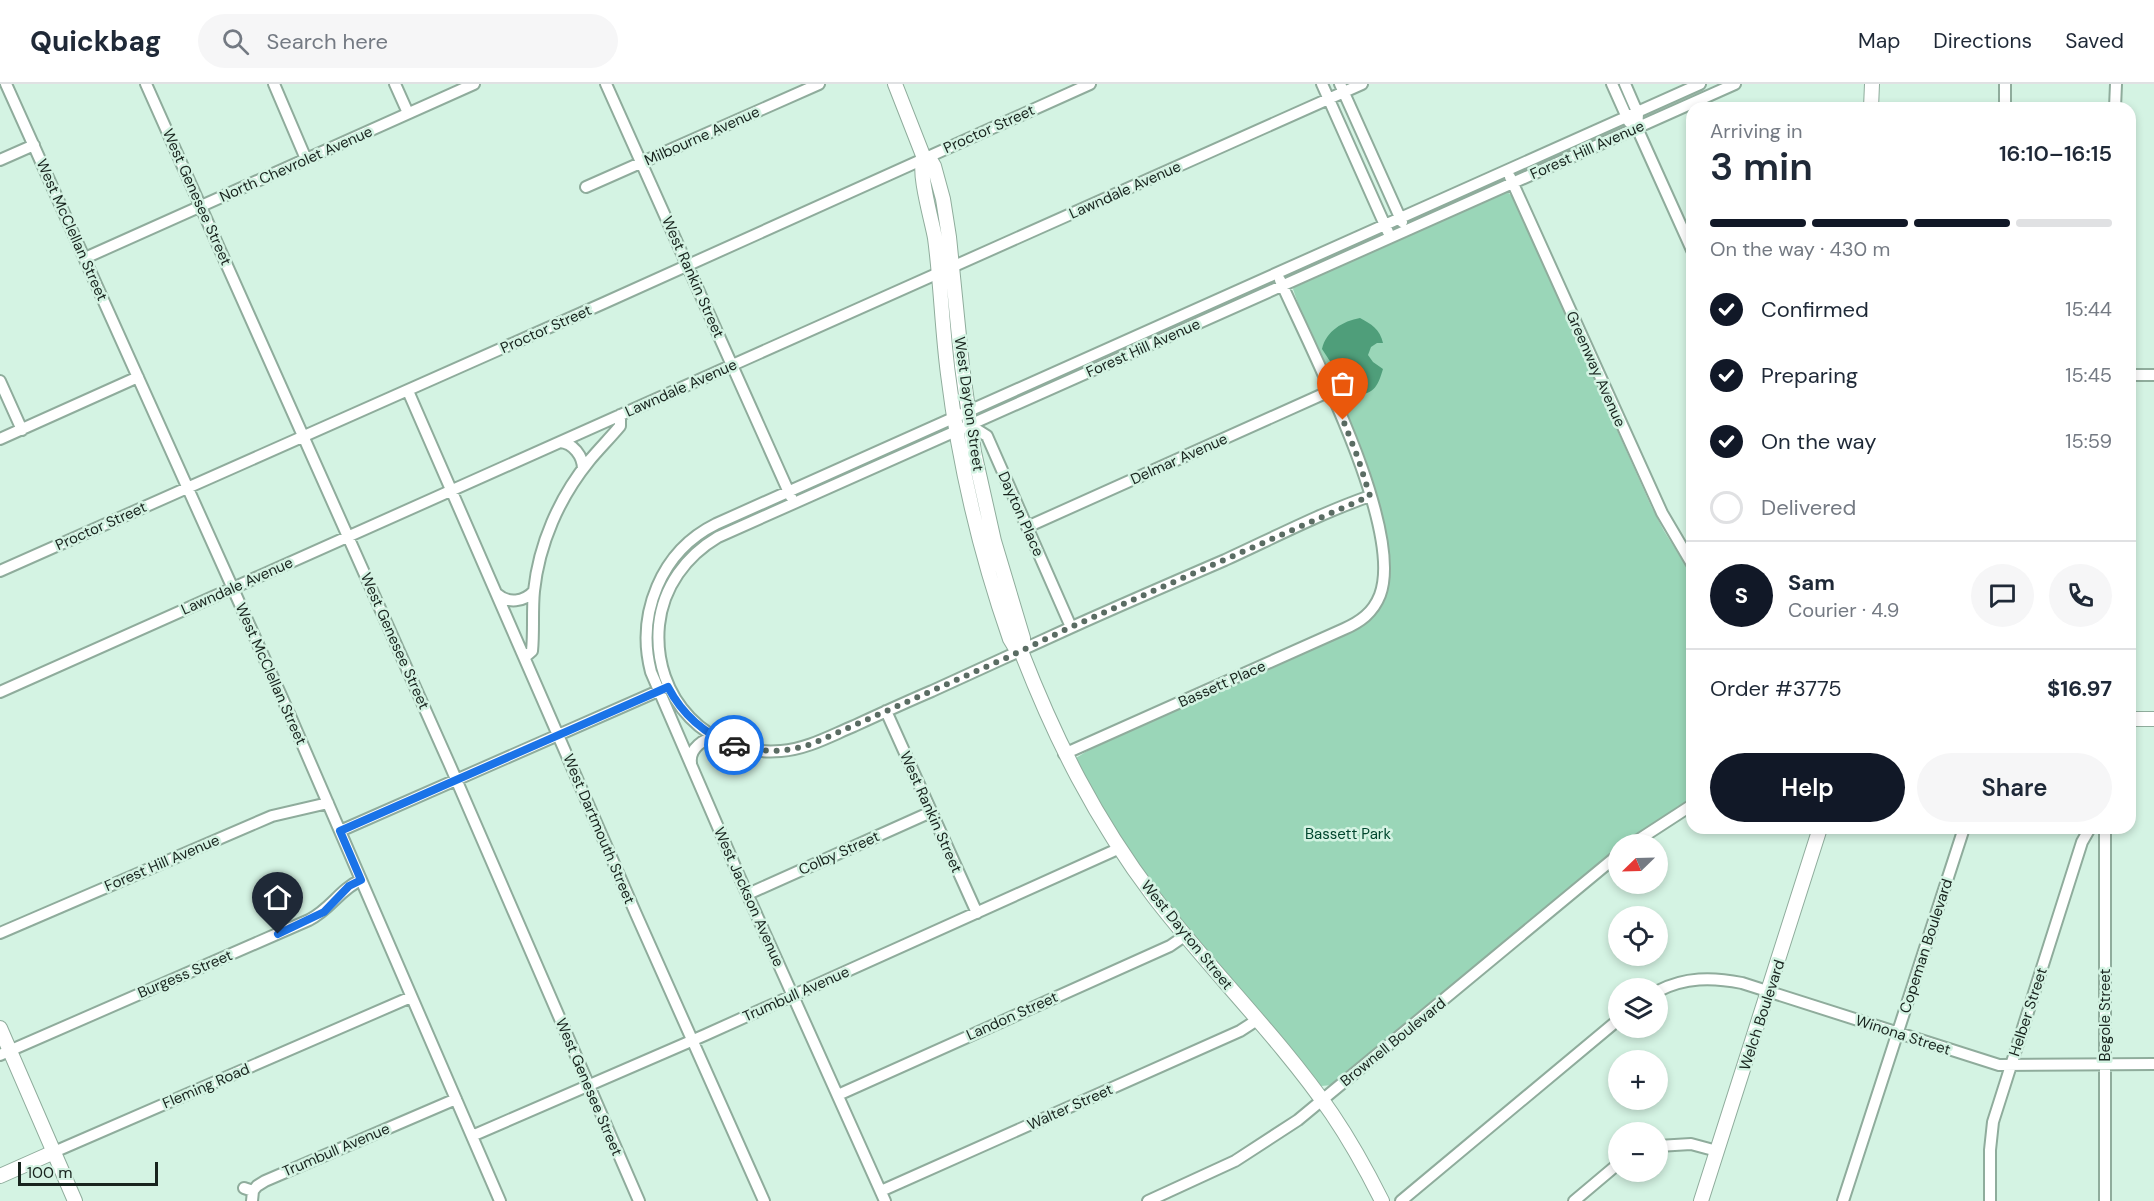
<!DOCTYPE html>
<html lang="en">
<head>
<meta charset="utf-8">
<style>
	body { margin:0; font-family:"DM Sans",sans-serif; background:#f6f6f7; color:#1f2937; height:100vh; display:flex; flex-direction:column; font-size:22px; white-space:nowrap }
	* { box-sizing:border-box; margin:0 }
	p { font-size:20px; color:#747a83 }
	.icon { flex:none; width:33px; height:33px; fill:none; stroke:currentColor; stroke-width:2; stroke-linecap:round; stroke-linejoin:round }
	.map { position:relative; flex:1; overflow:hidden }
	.panel { position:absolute; left:1686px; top:18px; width:450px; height:732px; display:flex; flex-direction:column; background:#fff; border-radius:18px; box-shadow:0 3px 9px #0003 }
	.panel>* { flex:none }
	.needle { width:39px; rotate:247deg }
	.controls { position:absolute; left:1608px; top:750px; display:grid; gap:12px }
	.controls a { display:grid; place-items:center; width:60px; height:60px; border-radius:50%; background:#fff; box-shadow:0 3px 9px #0003; font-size:30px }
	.scale { position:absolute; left:18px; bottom:15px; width:140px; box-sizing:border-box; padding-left:6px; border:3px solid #18241e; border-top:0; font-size:16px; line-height:21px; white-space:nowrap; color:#18241e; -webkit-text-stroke:4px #d4f3e3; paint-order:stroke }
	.pin { position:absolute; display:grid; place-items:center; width:51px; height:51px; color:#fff; margin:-62px -26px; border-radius:50% 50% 50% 0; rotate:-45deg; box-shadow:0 0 6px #0007 }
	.pin .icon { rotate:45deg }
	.courier { position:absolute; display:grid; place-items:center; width:60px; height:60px; margin:-30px; border:4px solid #1a73e8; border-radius:50%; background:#fff; color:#222; box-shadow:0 2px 8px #0007 }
	.head em { font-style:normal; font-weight:600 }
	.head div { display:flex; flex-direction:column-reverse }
	.head { display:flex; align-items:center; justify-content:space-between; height:102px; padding:0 24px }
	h1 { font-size:39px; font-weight:600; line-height:45px }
	.bar { display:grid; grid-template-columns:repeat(4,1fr); gap:9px 6px; align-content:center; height:72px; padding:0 24px }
	.bar i { height:8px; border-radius:4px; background:#e0e1e3 }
	.bar .current { background:#111827 }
	.bar p { grid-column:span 4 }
	.line { display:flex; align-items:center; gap:15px; padding:0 24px; border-top:2px solid #e0e1e3 }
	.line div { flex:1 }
	.round { display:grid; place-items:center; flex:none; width:63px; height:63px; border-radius:32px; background:#f6f6f7 }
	ol { padding:0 24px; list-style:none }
	li { display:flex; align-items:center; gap:18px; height:66px }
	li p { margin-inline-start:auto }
	li .icon { padding:6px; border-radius:50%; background:#111827; color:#fff; stroke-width:4 }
	li:last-child { color:#747a83 }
	li i { width:33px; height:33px; border:3px solid #e0e1e3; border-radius:50% }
	.cta { display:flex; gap:12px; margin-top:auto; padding:12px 24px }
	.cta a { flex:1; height:69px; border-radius:36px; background:#111827; color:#fff; font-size:24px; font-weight:600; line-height:69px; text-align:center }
	.cta a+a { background:#f6f6f7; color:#1f2937 }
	header { display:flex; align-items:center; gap:36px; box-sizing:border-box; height:84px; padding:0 30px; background:#fff; border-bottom:2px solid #e0e1e3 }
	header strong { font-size:28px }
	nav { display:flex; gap:33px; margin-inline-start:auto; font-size:21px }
	.search { width:420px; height:54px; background:#f6f6f7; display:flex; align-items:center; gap:15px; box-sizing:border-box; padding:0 21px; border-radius:33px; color:#747a83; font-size:22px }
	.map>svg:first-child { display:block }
</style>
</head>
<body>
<header>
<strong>Quickbag</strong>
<div class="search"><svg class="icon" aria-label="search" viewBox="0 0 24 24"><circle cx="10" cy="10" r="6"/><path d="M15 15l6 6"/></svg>Search here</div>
<nav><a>Map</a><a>Directions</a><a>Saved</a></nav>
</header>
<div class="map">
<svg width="2154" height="1117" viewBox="0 0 2154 1117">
	<rect width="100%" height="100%" fill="#d4f3e3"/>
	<!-- green -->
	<path fill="#9ad6b8" d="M1506 107 1513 113 1652 424 1664 447 1692 491V715L1623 760H1618V764L1333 1001 1321 1002 1315 997 1169 822 1121 757 1075 678 1076 674 1095 662 1354 547 1368 538 1383 517 1389 497 1387 468 1370 392 1361 366 1302 231 1293 205 1295 201Z"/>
	<!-- water -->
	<path fill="#4f9e7a" d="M1360 234C1371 240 1380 245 1383 259H1377L1371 263 1368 271 1373 278 1383 285C1377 305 1374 309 1352 313L1343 307 1337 288 1322 265C1326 247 1343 237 1360 234Z"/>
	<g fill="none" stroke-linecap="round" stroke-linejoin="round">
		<defs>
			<path id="street" d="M6 0 288 627 500 1117
				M146 0 449 679 639 1117
				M274 0 306 75
				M395 0 408 29
				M606 0 791 413
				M1322 0 1388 148
				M1340 0 1402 138
				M1612 0 1629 38
				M1625 0 1638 30 1637 44 1692 166
				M2005 24V0
				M2115 24 2116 0
				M0 76 34 61
				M1510 93 1662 429 1692 480
				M586 103 819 0
				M85 174 474 0
				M2130 291H2154
				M0 297 22 346
				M408 307 636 830 764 1117
				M968 340 987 352 1071 543
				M0 355 138 293
				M560 358C573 359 583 372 583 385
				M1370 412C1321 429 1273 454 1225 476 1174 498 1123 520 1072 543 1025 564 979 586 932 607 906 618 880 630 854 642 830 652 807 665 781 667 708 673 652 614 659 541 663 503 686 472 718 453L1735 0
				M1027 443 1330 307
				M0 487 604 219 1090 0
				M497 510C508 520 524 518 534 507
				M525 573 532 567C534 547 532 527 534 507 539 460 559 414 589 377 599 365 610 354 620 342V331
				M0 608 1362 0
				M886 627 977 829
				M1064 670 1344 545C1360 538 1373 529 1380 511 1405 444 1309 262 1280 196
				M691 679C689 665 704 653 717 654
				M2105 744V1117
				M340 747 665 604
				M1632 760 1692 721
				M748 810 931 728
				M0 849 272 732 328 719
				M1658 907C1685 893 1712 893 1742 899L1999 981 2154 980
				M0 971 309 836C331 825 340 805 361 796
				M838 1011 1170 862 1186 851
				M472 1052 705 951 1120 764
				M1658 1062 1691 1060 1717 1067
				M54 1068 411 913
				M244 1104 253 1107 252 1117
				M253 1107 257 1102 265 1097 456 1015
				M881 1107 1240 947 1257 936
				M885 1117 740 794 651 588C636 530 661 467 716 440L1700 0
				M1148 1117 1235 1077 1298 1036 1618 771
				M1401 1117 1618 936
				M1574 1117 1618 1080
				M1843 1117 1964 744
				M1990 1117V1066L1993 1038 2082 758 2090 744"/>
			<path id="secondary" d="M895 0 924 74C917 86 932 137 935 154 941 199 942 244 948 290 959 379 980 469 1010 555L1016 565 1021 567C1056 657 1095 735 1154 813 1211 887 1279 953 1332 1030 1351 1058 1367 1087 1382 1117
				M1871 24 1872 0
				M924 74 931 77 934 82 943 115 949 153 962 282 974 368 994 457 1023 554V560L1021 567
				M2130 635H2154
				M0 944 75 1117
				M0 1092 54 1068
				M1701 1117 1820 744"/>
		</defs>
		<!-- street casing -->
		<use href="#street" stroke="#8fac9c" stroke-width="14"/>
		<!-- secondary casing -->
		<use href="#secondary" stroke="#8fac9c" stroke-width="16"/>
		<!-- street -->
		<use href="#street" stroke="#fff" stroke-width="10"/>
		<!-- secondary -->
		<use href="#secondary" stroke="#fff" stroke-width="14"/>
	</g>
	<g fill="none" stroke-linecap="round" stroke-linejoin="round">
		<!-- done -->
		<path stroke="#5a6c63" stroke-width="6" stroke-dasharray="0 10.8" d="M734 661C761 669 787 669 814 659L1006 574 1071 543 1370 412 1358 374 1343 336"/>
		<!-- route -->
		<path stroke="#1a73e8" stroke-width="8" d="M278 850 324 828 349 802 361 796 340 747 668 603C682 630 705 651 734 661"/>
	</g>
	<g text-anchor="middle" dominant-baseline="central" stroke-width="5" stroke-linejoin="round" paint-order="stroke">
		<!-- street labels -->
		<g font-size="15" fill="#18241e" stroke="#d4f3e3">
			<text transform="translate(989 45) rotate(-24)">Proctor Street</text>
			<text transform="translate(702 52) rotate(-24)">Milbourne Avenue</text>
			<text transform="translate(1587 66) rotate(-24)">Forest Hill Avenue</text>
			<text transform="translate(296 80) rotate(-24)">North Chevrolet Avenue</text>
			<text transform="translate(1125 106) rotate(-24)">Lawndale Avenue</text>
			<text transform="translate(197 113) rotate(66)">West Genesee Street</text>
			<text transform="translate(72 146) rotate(66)">West McClellan Street</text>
			<text transform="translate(693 193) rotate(66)">West Rankin Street</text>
			<text transform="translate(546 245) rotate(-24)">Proctor Street</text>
			<text transform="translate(1143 264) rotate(-24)">Forest Hill Avenue</text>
			<text transform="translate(1596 285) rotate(66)">Greenway Avenue</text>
			<text transform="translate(681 304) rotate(-24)">Lawndale Avenue</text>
			<text transform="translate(969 320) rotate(82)">West Dayton Street</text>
			<text transform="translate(1179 375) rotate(-24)">Delmar Avenue</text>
			<text transform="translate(1021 430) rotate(66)">Dayton Place</text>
			<text transform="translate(101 442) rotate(-24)">Proctor Street</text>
			<text transform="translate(237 502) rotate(-24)">Lawndale Avenue</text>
			<text transform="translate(395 557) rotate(66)">West Genesee Street</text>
			<text transform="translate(271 590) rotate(66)">West McClellan Street</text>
			<text transform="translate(1222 600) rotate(-24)">Bassett Place</text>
			<text transform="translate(931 728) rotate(66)">West Rankin Street</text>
			<text transform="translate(599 745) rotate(67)">West Dartmouth Street</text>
			<text transform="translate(839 769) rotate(-24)">Colby Street</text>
			<text transform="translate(162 779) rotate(-23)">Forest Hill Avenue</text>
			<text transform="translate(749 813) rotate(66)">West Jackson Avenue</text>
			<text transform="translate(1187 851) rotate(51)">West Dayton Street</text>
			<text transform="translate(1926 862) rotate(-72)">Copeman Boulevard</text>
			<text transform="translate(185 890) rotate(-23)">Burgess Street</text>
			<text transform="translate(796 910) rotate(-24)">Trumbull Avenue</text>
			<text transform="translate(2028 928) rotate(-72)">Helber Street</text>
			<text transform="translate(1762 931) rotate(-72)">Welch Boulevard</text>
			<text transform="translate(2105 931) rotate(-90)">Begole Street</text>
			<text transform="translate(1012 932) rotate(-24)">Landon Street</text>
			<text transform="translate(1903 951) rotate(18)">Winona Street</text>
			<text transform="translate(1393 958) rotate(-39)">Brownell Boulevard</text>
			<text transform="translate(206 1002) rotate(-23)">Fleming Road</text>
			<text transform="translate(589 1003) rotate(67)">West Genesee Street</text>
			<text transform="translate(1070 1023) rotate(-24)">Walter Street</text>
			<text transform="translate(336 1066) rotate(-23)">Trumbull Avenue</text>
		</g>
		<!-- park labels -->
		<g font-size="15" fill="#01462e" stroke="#d4f3e3">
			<text x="1348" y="750">Bassett Park</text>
		</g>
	</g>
</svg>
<div class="controls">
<a><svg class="needle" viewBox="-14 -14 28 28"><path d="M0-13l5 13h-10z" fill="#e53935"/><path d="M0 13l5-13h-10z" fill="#747a83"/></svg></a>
<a><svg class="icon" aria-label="locate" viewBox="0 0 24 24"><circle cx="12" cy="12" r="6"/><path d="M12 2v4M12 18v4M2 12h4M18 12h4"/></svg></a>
<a><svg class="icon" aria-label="layers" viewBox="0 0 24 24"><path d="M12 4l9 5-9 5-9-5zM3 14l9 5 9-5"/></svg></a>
<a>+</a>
<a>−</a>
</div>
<div class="scale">100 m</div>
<div class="pin" style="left:1343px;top:336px;background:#ea580c"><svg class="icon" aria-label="bag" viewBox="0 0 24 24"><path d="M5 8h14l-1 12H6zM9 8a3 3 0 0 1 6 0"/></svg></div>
<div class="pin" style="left:278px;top:850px;background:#1f2937"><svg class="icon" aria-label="home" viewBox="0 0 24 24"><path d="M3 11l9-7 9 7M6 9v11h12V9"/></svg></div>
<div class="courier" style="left:734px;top:661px"><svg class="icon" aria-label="car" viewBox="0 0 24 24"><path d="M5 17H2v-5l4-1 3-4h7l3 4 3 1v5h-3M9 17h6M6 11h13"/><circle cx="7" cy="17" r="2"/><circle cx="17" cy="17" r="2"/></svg></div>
<section class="panel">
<div class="head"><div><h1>3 min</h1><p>Arriving in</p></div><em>16:10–16:15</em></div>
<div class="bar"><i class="current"></i><i class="current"></i><i class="current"></i><i></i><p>On the way · 430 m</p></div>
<ol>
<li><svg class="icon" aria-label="check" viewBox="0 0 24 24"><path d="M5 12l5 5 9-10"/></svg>Confirmed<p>15:44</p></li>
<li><svg class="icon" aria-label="check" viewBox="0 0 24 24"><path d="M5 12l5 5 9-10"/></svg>Preparing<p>15:45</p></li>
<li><svg class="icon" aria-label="check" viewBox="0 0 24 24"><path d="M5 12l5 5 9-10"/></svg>On the way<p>15:59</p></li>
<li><i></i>Delivered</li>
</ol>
<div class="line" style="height:108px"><b class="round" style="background:#111827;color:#fff">S</b><div><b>Sam</b><p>Courier · 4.9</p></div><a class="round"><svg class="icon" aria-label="chat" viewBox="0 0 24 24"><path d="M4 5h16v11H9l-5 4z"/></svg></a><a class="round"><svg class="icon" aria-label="phone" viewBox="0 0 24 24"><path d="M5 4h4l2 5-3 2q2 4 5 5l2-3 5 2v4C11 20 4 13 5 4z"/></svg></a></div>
<div class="line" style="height:78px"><div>Order #3775</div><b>$16.97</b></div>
<div class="cta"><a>Help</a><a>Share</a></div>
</section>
</div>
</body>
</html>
